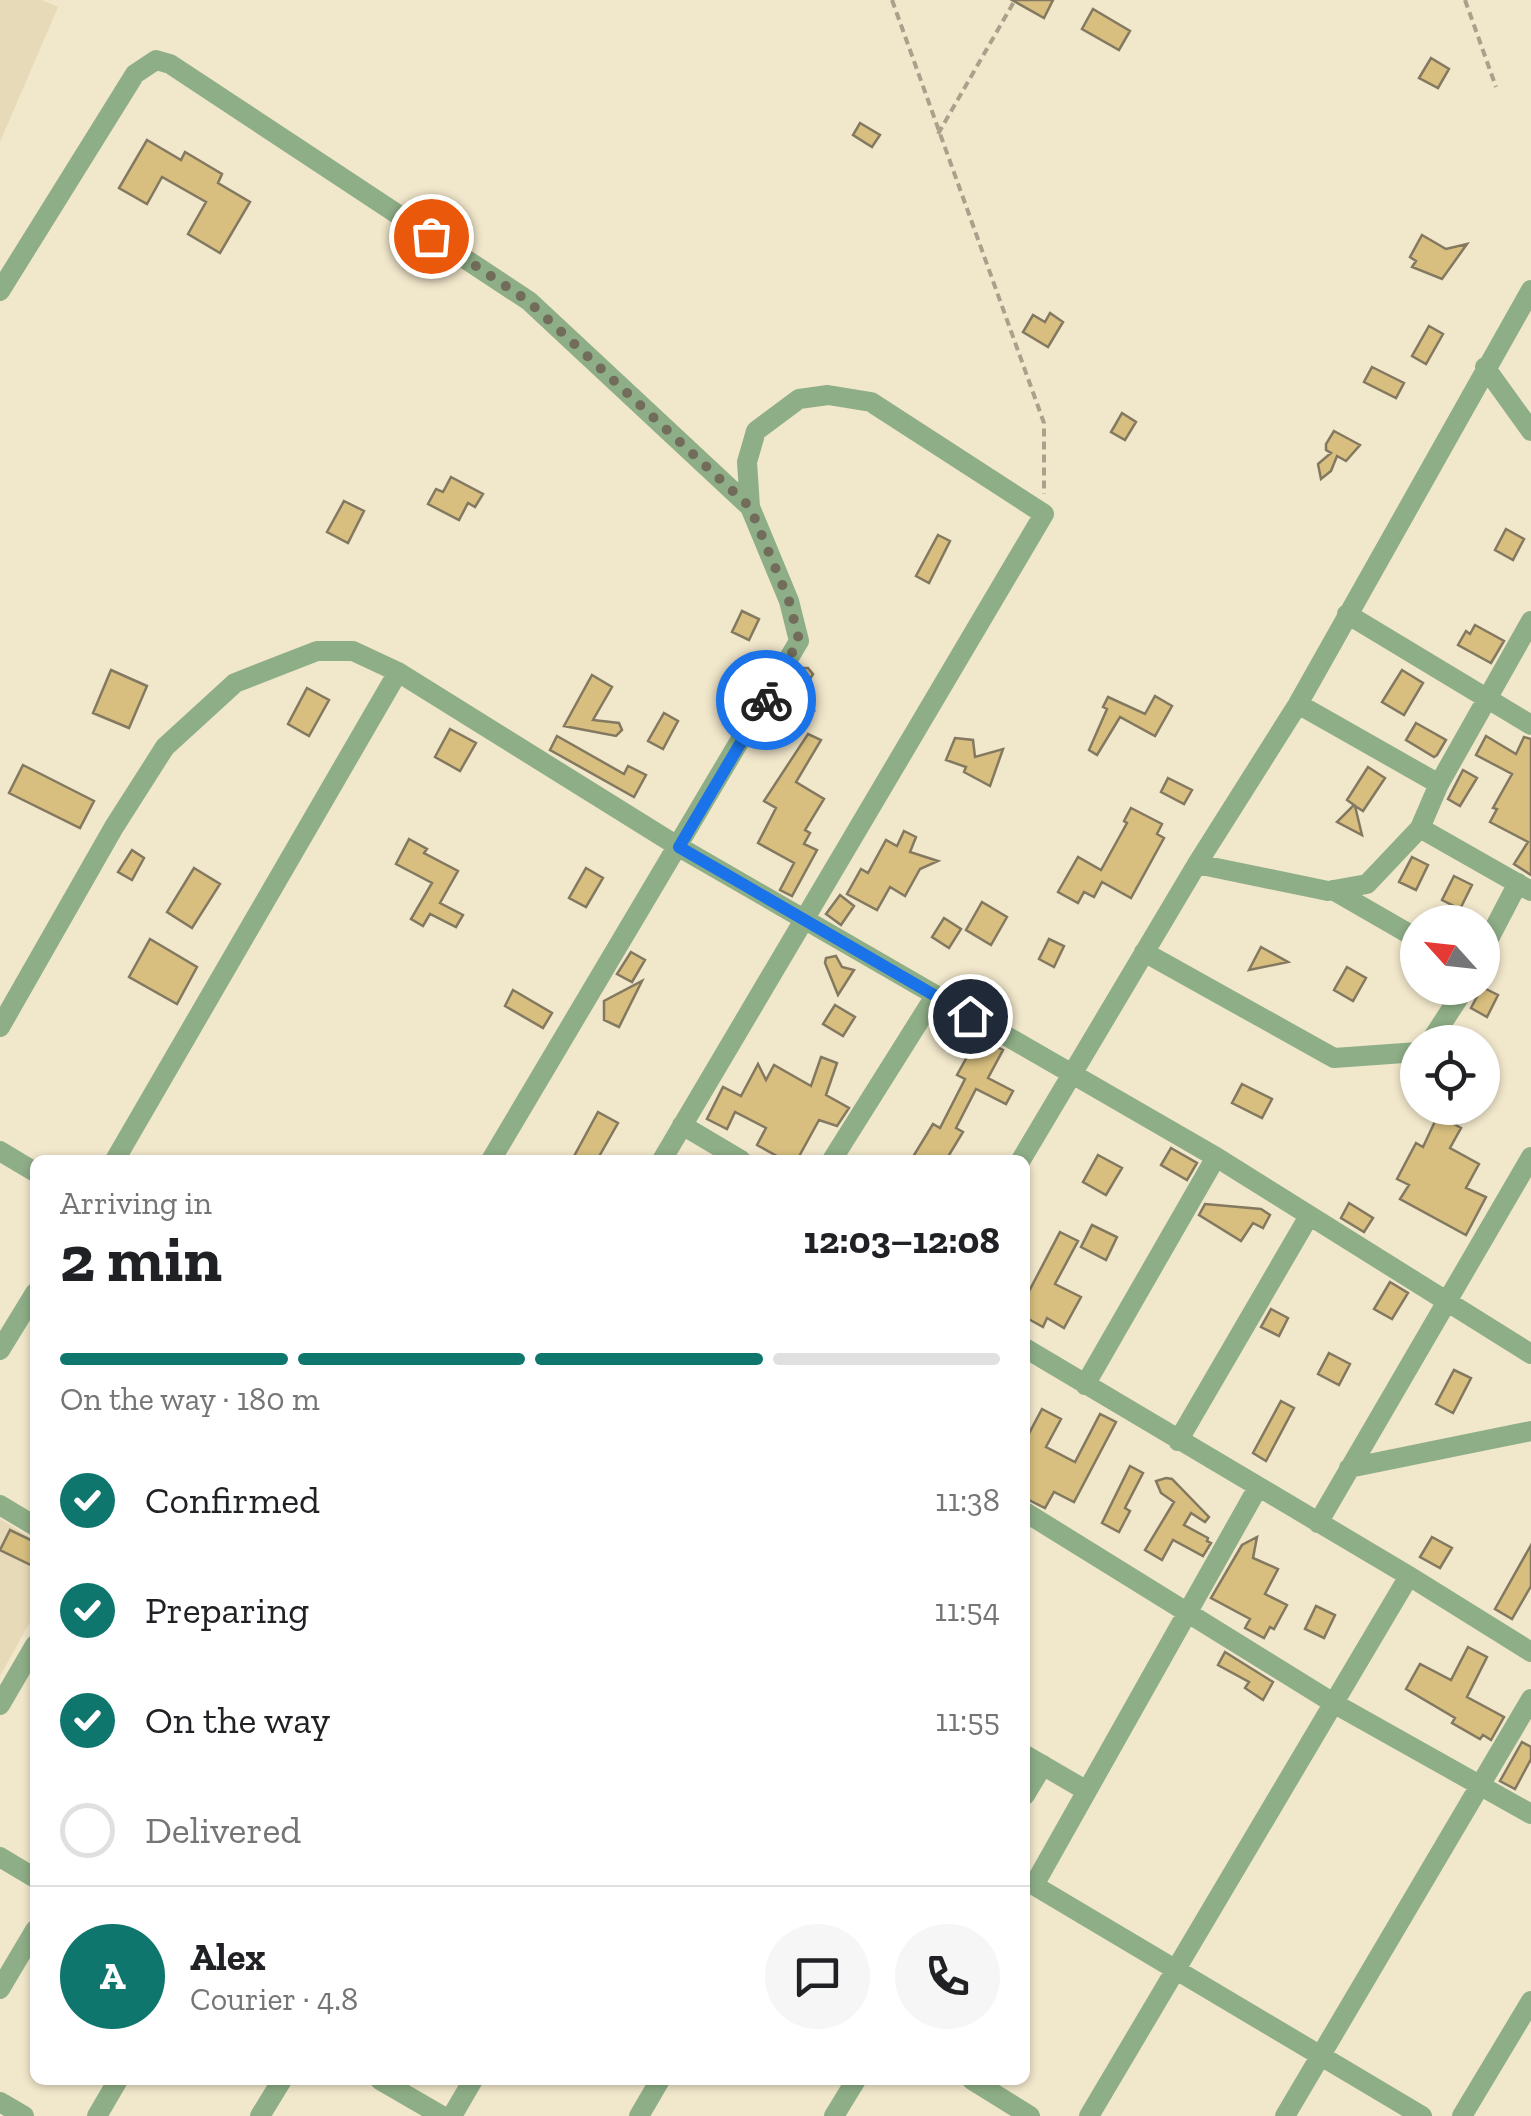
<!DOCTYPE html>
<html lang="en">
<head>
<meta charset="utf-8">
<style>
	body { margin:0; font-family:"Zilla Slab",serif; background:#f6f6f6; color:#202124; height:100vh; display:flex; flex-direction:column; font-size:38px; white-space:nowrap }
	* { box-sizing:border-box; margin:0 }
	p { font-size:32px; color:#757577 }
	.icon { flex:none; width:55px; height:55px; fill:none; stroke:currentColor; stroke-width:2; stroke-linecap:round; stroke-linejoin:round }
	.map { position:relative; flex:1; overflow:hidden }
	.details { position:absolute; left:30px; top:1155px; width:1000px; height:930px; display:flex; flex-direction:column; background:#fff; border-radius:15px; box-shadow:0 2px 8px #0004 }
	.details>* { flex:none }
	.needle { width:65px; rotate:297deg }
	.buttons { position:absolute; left:1400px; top:905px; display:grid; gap:20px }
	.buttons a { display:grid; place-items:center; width:100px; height:100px; border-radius:50%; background:#fff; box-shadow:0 2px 8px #0004; font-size:50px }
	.pin { position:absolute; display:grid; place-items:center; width:85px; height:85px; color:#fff; margin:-42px; border:5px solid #fff; border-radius:50%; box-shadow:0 2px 10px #0007 }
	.courier { position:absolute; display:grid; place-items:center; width:100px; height:100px; margin:-50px; border:8px solid #1a73e8; border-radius:50%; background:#fff; color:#222; box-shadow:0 2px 12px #0007 }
	.summary em { font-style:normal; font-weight:700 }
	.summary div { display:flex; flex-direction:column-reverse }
	.summary { display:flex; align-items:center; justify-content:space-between; height:170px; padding:0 30px }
	h1 { font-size:65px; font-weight:700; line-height:75px }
	.bar { display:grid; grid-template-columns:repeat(4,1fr); gap:15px 10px; align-content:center; height:120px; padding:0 30px }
	.bar i { height:12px; border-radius:8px; background:#e0e0e0 }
	.bar .on { background:#0f766e }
	.bar p { grid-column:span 4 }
	.line { display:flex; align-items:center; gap:25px; padding:0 30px; border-top:2px solid #e0e0e0 }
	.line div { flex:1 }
	.round { display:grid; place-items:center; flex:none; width:105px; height:105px; border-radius:52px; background:#f6f6f6 }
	ol { padding:0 30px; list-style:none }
	li { display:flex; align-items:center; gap:30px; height:110px }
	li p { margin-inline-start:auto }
	li .icon { padding:10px; border-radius:50%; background:#0f766e; color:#fff; stroke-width:4 }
	li:last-child { color:#757577 }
	li i { width:55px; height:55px; border:5px solid #e0e0e0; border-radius:50% }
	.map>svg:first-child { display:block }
</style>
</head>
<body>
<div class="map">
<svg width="1531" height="2116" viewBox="0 0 1531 2116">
	<rect width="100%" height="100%" fill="#f1e7cb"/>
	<!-- built -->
	<path fill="#e7dab8" d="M0 0H42L58 7 0 142Z
		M0 1519 35 1540V1613L0 1676Z"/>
	<!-- building -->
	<path fill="#d8bf7f" stroke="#837961" stroke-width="2.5" d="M1012 0H1053L1044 18Z
		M1093 9 1130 31 1119 50 1082 29Z
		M1431 58 1449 69 1438 88 1419 78Z
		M860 123 880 135 872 147 853 135Z
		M147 140 181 160 185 152 222 174 218 183 250 202 220 253 188 234 206 202 162 177 147 204 119 188Z
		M1422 235 1446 249 1467 244 1442 279 1412 267 1416 261 1410 257Z
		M1050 313 1063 322 1048 347 1023 332 1033 315 1045 322Z
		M1429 326 1443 334 1426 364 1412 356Z
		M1372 367 1404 383 1396 398 1364 382Z
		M1122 413 1136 422 1125 440 1111 432Z
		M1334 431 1360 445 1346 461 1337 456 1331 471 1321 479 1318 464 1331 453 1326 450V444Z
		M451 477 483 494 475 507 468 503 459 520 428 504 436 489 443 492Z
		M344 501 364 511 348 543 327 532Z
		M1506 529 1524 539 1513 560 1495 550Z
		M938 535 950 541 929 583 916 576Z
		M742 611 759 619 749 640 732 632Z
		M1475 625 1504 641 1491 663 1458 645 1466 631 1470 634Z
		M802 668H808L813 674 804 689 814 710 801 709 796 704 801 688 795 676Z
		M111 670 147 686 129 728 93 713Z
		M1402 670 1423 683 1404 715 1382 702Z
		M592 675 612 687 593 720 619 723 622 730 616 736 564 726Z
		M307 688 329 700 309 736 288 724Z
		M1155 696 1172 706 1155 736 1120 717 1097 755 1089 750 1107 709 1103 707 1108 697 1145 714Z
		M664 713 678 721 663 749 648 741Z
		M1416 723 1446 740 1437 755 1434 757 1406 740Z
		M450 729 476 743 460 771 435 757Z
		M808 734 821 740 796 782 824 799 805 830 810 833 804 844 817 850 792 896 780 890 794 863 758 843 776 808 764 801Z
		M557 736 624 774 628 766 646 775 634 797 550 750Z
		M1486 736 1516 754 1524 737 1531 739V875L1514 864 1528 842 1490 822 1497 809 1493 808 1512 774 1476 755Z
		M955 738 973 740 975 757 1003 749 990 786 964 772 966 767 946 760Z
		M23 765 94 801 80 828 9 793Z
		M1368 767 1385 778 1363 811 1355 806 1362 835 1337 822 1354 805 1347 800Z
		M1463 770 1477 778 1460 806 1448 799Z
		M1168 778 1192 790 1184 804 1161 792Z
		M1131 808 1162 824 1157 834 1164 838 1131 898 1102 882 1094 897 1084 892 1078 903 1058 892 1078 857 1101 870 1127 823 1124 821Z
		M904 831 916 837 910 852 938 861 920 869 905 896 890 887 877 910 847 894 861 869 868 873 886 840 897 846Z
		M409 839 427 849 424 853 458 871 440 903 463 915 456 927 430 914 423 926 411 919 432 883 396 864Z
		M132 850 144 858 132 880 118 872Z
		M1412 857 1428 865 1416 890 1399 882Z
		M194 868 220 884 192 928 167 912Z
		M586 868 603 878 586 907 569 898Z
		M1454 876 1472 885 1460 909 1442 900Z
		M840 895 854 906 841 925 826 914Z
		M982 902 1007 917 991 945 966 930Z
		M944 918 961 929 949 948 932 937Z
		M150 939 197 967 177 1004 129 977Z
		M1049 939 1064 946 1054 967 1039 959Z
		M1261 947 1288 962 1249 970Z
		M631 952 645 960 632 982 617 974Z
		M836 956 842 967 854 970 838 995 825 963 826 958Z
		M1347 967 1366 978 1353 1001 1334 990Z
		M642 981 619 1027 604 1020V1001Z
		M1482 987 1498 995 1487 1017 1471 1008Z
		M513 990 552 1013 543 1028 505 1006Z
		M835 1005 855 1017 843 1036 823 1024Z
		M978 1037 1003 1050 988 1078 1013 1091 1006 1104 976 1089 956 1128 963 1132 946 1160H911L933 1124 940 1128 965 1079 957 1075Z
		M821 1057 837 1063 826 1095 849 1108 837 1126 819 1120 797 1160H784L757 1145 766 1128 735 1112 727 1129 707 1119 723 1087 741 1096 758 1064 766 1080 774 1065 811 1086Z
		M1242 1084 1272 1099 1262 1118 1232 1103Z
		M598 1112 618 1123 597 1160H572Z
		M1438 1115 1461 1128 1450 1148 1479 1164 1466 1188 1486 1197 1466 1235 1400 1199 1409 1185 1397 1179 1416 1143 1423 1147Z
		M1171 1148 1197 1163 1187 1180 1161 1165Z
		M1098 1155 1122 1168 1106 1195 1083 1182Z
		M1349 1203 1373 1218 1364 1232 1341 1218Z
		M1205 1204 1261 1209 1270 1215 1263 1228 1253 1223 1241 1241 1199 1215Z
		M1092 1225 1117 1237 1106 1260 1081 1247Z
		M1060 1232 1078 1241 1055 1284 1081 1297 1064 1328 1047 1318 1043 1327 1025 1317V1299Z
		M1390 1282 1408 1293 1392 1319 1374 1309Z
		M1271 1309 1288 1318 1279 1336 1261 1327Z
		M1329 1353 1350 1364 1339 1385 1318 1374Z
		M1454 1370 1471 1378 1453 1413 1436 1404Z
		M1281 1401 1294 1408 1266 1461 1253 1453Z
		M1042 1409 1061 1419 1046 1447 1075 1462 1100 1414 1116 1422 1074 1502 1054 1492 1045 1508 1025 1498V1441Z
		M1130 1466 1143 1473 1125 1508 1130 1511 1119 1532 1102 1523Z
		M1166 1478 1172 1479 1209 1517 1205 1522 1191 1513 1184 1525 1208 1538 1207 1541 1211 1543 1203 1556 1173 1540 1162 1560 1145 1550 1174 1502 1161 1493 1156 1481Z
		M10 1530 35 1542V1567L0 1550Z
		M1257 1537 1253 1558 1278 1569 1265 1594 1287 1605 1274 1629 1270 1627 1264 1638 1245 1628 1250 1619 1211 1598 1242 1545Z
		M1432 1537 1452 1548 1440 1568 1420 1557Z
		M1531 1545V1586L1512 1619 1495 1609Z
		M1316 1606 1335 1615 1324 1638 1305 1629Z
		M1468 1647 1487 1657 1467 1697 1504 1717 1491 1740 1483 1735 1480 1739 1452 1723 1455 1718 1406 1689 1420 1664 1451 1680Z
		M1225 1652 1273 1682 1263 1700 1245 1688 1249 1682 1218 1665Z
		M1522 1742 1531 1747V1759L1515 1789 1500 1781Z"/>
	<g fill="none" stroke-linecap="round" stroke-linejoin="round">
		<!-- path -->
		<path stroke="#a9a18b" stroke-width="4" stroke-dasharray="8 5" stroke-linecap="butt" d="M892 0 1044 423V494
			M1465 0 1496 87
			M938 134 1015 0"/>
		<!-- street -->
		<path stroke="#8eae87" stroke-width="20" d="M0 291 135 74 156 60 170 64 529 301 750 507
			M1485 367 1531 431
			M1347 614 1531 725
			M1298 704 1439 784
			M1420 828 1531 891
			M1197 864 1328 891 1367 884 1420 828 1439 784 1531 621
			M1333 890 1418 939
			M1144 952 1334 1058 1418 1052
			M1482 952 1518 883
			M0 1027 114 827 165 747 235 683 317 651H353L398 672 679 847 1216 1157 1531 1354
			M1430 1042 1465 988
			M682 1125 741 1160
			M0 1151 35 1172
			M115 1160 398 672
			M491 1160 799 641 789 601 750 507 747 462 756 431 799 399 828 395 871 402 1044 514 662 1160
			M832 1160 935 996
			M1021 1160 1197 864 1298 704 1531 290
			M1025 1348 1409 1576 1531 1652
			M0 1350 35 1293
			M1085 1385 1216 1157
			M1178 1441 1309 1216
			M1349 1468 1531 1431
			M0 1505 35 1526
			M1025 1512 1335 1704 1531 1814
			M1318 1523 1531 1157
			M0 1705 35 1645
			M1025 1755 1087 1791
			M1025 1795 1043 1765
			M0 1857 35 1878
			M1025 1880 1422 2116
			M1034 1885 1257 1489
			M0 1989 35 1930
			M380 2080 442 2116
			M972 2080 1030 2116
			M0 2102 24 2116
			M97 2116 118 2080
			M260 2116 282 2080
			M452 2116 473 2080
			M639 2116 660 2080
			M834 2116 856 2080
			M1089 2116 1409 1576
			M1285 2116 1531 1699
			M1462 2116 1531 2001"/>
	</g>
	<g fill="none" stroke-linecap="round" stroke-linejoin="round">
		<!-- done -->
		<path stroke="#726c5b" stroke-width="10" stroke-dasharray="0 18" d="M431 236 528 301 750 507 789 601 799 640 766 700"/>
		<!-- route -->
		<path stroke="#1a73e8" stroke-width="12" d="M766 700 679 847 970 1016"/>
	</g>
</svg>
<div class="buttons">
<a><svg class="needle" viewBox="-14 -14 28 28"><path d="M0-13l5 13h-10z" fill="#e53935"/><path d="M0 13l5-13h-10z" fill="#757577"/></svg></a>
<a><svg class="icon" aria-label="locate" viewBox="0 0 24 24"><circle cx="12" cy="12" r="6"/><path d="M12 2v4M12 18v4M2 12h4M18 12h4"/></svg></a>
</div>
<div class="pin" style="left:431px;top:236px;background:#ea580c"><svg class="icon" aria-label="bag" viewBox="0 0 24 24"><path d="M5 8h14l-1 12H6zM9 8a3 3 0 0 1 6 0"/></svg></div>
<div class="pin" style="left:970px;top:1016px;background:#1f2937"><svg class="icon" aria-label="home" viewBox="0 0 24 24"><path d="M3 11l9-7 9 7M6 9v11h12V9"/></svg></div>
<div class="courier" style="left:766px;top:700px"><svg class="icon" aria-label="bike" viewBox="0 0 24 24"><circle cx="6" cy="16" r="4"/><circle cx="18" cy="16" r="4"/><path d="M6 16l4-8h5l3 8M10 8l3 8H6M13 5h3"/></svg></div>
<section class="details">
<div class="summary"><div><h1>2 min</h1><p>Arriving in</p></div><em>12:03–12:08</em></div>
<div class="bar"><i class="on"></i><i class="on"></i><i class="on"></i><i></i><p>On the way · 180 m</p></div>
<ol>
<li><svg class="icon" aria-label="check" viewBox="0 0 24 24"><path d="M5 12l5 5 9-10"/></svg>Confirmed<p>11:38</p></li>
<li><svg class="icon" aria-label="check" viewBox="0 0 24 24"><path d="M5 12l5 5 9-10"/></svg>Preparing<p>11:54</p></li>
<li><svg class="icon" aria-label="check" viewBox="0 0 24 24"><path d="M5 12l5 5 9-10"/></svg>On the way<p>11:55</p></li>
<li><i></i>Delivered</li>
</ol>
<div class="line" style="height:180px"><b class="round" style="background:#0f766e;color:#fff">A</b><div><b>Alex</b><p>Courier · 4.8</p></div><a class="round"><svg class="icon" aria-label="chat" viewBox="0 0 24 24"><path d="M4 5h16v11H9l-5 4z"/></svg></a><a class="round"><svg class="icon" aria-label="phone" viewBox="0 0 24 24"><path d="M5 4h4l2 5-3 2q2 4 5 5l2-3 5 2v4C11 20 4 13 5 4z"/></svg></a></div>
</section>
</div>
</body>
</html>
